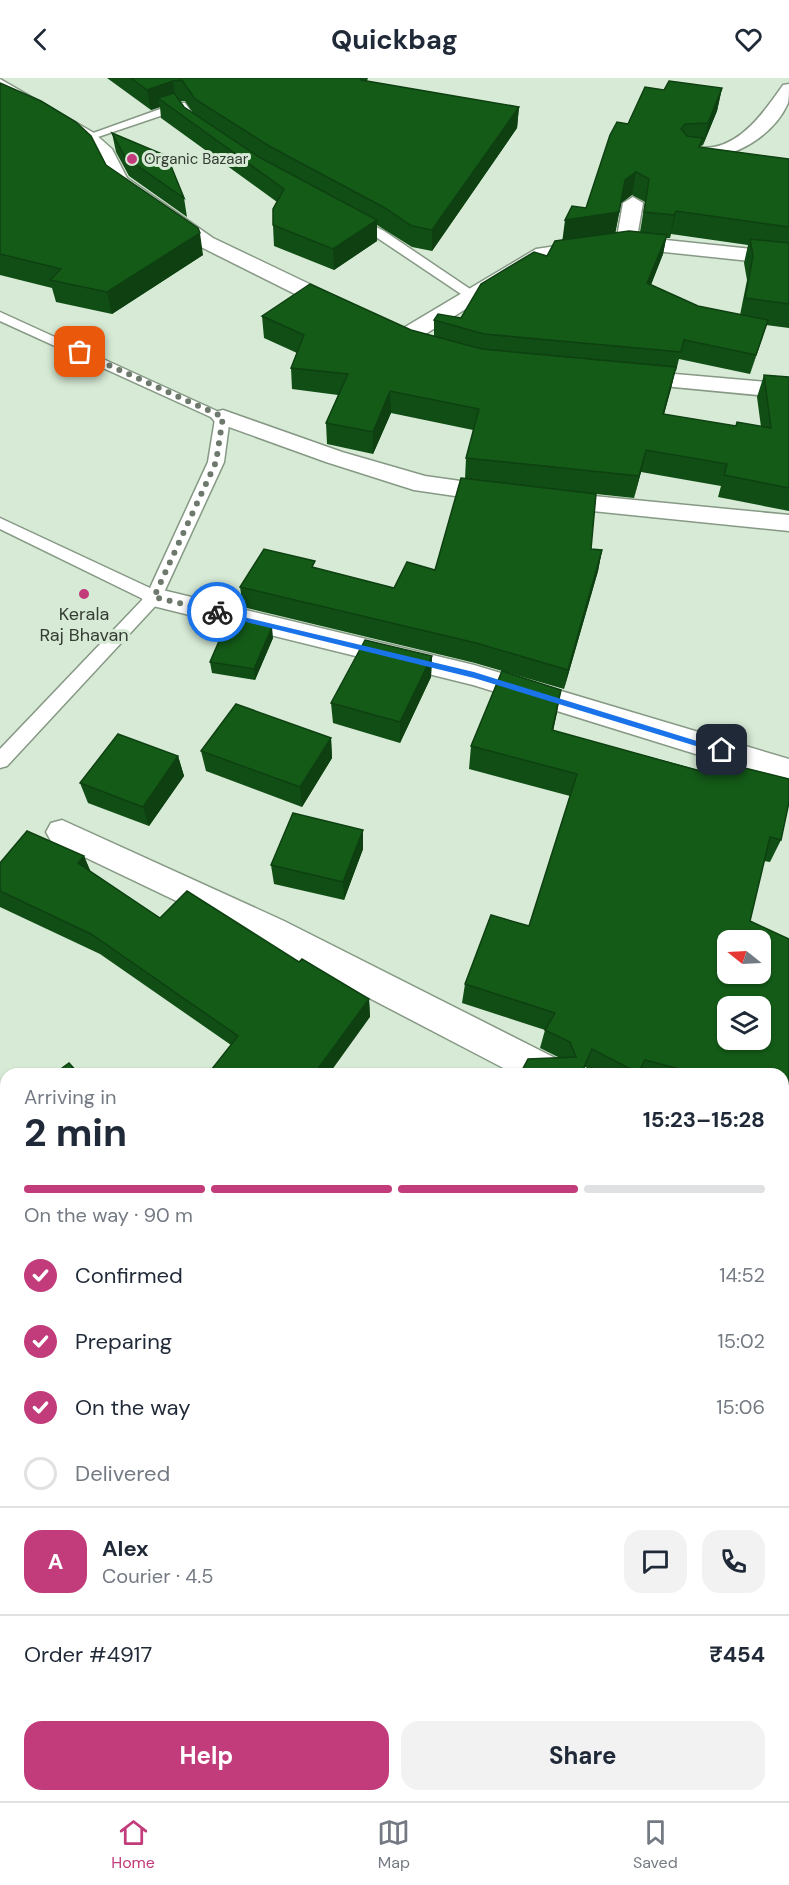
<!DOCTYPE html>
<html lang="en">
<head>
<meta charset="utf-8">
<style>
	body { margin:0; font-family:"DM Sans",sans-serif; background:#f2f2f3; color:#1f2937; height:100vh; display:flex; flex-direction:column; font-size:22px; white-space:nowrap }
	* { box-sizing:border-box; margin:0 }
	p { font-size:20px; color:#747a83 }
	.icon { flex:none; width:33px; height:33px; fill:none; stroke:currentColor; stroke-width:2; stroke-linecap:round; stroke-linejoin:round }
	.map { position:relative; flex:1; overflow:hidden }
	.side { position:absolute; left:0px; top:990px; width:789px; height:734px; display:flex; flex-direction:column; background:#fff; border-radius:18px 18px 0 0; box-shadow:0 2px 4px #0004 }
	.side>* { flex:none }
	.needle { width:39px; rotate:288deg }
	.controls { position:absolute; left:717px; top:852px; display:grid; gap:12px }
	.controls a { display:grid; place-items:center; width:54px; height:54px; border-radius:12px; background:#fff; box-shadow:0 2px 4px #0004; font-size:30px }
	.pin { position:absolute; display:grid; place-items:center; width:51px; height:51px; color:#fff; margin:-26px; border-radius:12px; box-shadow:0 3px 9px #0006 }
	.courier { position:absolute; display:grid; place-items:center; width:60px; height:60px; margin:-30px; border:4px solid #1a73e8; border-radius:50%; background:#fff; color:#222; box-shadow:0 2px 8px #0007 }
	.headline em { font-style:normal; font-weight:700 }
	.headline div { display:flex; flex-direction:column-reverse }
	.headline { display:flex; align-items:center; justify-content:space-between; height:102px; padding:0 24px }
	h1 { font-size:39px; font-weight:700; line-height:45px }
	.bar { display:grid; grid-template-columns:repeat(4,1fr); gap:9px 6px; align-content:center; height:72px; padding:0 24px }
	.bar i { height:8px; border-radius:4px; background:#e0e1e3 }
	.bar .current { background:#c23b7a }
	.bar p { grid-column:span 4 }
	.line { display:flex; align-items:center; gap:15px; padding:0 24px; border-top:2px solid #e0e1e3 }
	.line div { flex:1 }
	.round { display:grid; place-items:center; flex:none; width:63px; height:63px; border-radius:18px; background:#f2f2f3 }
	ol { padding:0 24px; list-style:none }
	li { display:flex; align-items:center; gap:18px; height:66px }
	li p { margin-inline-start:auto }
	li .icon { padding:6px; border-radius:50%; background:#c23b7a; color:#fff; stroke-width:4 }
	li:last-child { color:#747a83 }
	li i { width:33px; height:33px; border:3px solid #e0e1e3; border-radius:50% }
	.primary-button { display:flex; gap:12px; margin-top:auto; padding:12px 24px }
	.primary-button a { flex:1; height:69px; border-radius:18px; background:#c23b7a; color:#fff; font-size:24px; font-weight:700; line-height:69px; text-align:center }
	.primary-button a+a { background:#f2f2f3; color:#1f2937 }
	header { display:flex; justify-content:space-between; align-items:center; height:78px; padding:0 24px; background:#fff; font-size:27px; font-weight:700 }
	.tab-bar { display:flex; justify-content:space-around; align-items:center; height:84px; border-top:2px solid #e0e1e3; background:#fff; font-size:16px; color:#747a83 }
	.tab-bar a { display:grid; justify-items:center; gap:3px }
	.tab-bar .current { color:#c23b7a }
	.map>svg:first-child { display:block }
</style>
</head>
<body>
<header><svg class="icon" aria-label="back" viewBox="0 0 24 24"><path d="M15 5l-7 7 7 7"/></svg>Quickbag<svg class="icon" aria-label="heart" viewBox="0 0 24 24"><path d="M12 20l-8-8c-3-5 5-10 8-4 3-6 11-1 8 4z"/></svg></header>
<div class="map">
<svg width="789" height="1723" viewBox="0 0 789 1723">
	<rect width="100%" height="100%" fill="#d6ead5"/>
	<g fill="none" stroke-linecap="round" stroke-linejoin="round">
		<defs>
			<path id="service" d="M177 25H185L190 32 188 34H180L178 32 92 61 82 59Z
				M352 137 384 153 479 217 477 220H467L376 159 348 144 346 141Z
				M0 234 230 339 224 384 160 523 7 688 0 690V671L143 521 0 451V440L150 510 208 384 215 341 0 243Z"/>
			<path id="minor" d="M0 1 94 55 112 71 127 100 213 160 351 226 354 231 351 236H335L199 168 112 107 97 78 82 63 0 13Z
				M789 6C789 11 789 20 788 25 774 57 735 81 700 80 692 80 684 82 679 75L681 71C692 68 703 71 714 69 745 63 766 31 783 7Z
				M633 119 643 125 637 159 789 175V187L626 170 548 180 411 265H395L392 260 395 255 536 171 617 159 623 125Z
				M629 292 789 306V320L621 304 618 299 621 294Z
				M223 332 342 374 425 398 503 409 512 411 515 417 512 423 503 425 414 412 326 384 215 344 211 339 215 334Z
				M552 414 789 437V453L543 428 540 422 543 416Z
				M154 510 474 587 789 681V705L473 607 145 526 141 519 145 512Z
				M62 742 284 843 563 984 568 996H515L260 863 51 763 46 754 51 745Z"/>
		</defs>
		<!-- service casing -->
		<use href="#service" stroke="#869985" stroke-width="3"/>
		<!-- minor casing -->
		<use href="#minor" stroke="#869985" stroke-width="3"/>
		<!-- service -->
		<use href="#service" fill="#fff" fill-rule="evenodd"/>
		<!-- minor -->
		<use href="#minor" fill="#fff" fill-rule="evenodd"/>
	</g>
	<!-- wall -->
	<path fill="#114e15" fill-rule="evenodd" d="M107 0H368L367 3 519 29 517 50 432 173 412 169 377 147V163L334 192 274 168 273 147 277 124 161 40 160 29 151 32ZM180 23H185L193 35 184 29Z
		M0 5 106 87 203 177 112 236 56 224 52 210 0 197Z
		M722 10 717 33 703 67 701 68 700 69 789 81V250L766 247 750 296 679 281 676 293H675L664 336 736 348 761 349 757 319 764 297 789 299V433L718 419 721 408 641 394 634 420 596 416 591 471 602 472 598 493 564 611 475 585 243 529 240 509 315 490 394 510 435 492 465 401 466 380 473 352 391 335 373 376 327 366 326 345 338 317 292 311 291 290 297 275 264 260 262 238 411 252 434 258V242L461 240 547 178 562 162 586 130 628 46 664 12ZM632 117 645 124 640 154 615 155 621 125ZM671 156 748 167 744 185 747 202 740 237 698 228 651 207 663 176 666 160H670Z
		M112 55 184 120 187 139 129 98 116 74Z
		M273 560 255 602 212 595 210 584Z
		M432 578 431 599 400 665 333 645 331 625Z
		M502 593 561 612 553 653 699 692 704 680 789 701V724L781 762 770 784 764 783 750 843 789 861V1137L787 1141 789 1142V1311L783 1308V996H599L585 989 582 996H520L528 981 560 980 540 970 545 952 462 925 465 906 491 837 529 848 570 718 469 691 471 668ZM728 862H760V896H728ZM728 928H760V962H728Z
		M331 660 332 680 302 729 206 693 201 673Z
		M178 678 184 698 149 748 88 725 80 705Z
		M363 771 344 822 274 806 271 787Z
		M84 778 90 793 160 840 299 884 369 921 370 939 231 967 100 876 0 829V785Z
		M606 1718H783L789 1723H604Z"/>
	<!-- shaded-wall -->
	<path fill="#0e4011" d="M173 3 176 23 158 20 160 29 151 32 147 12Z
		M722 10 717 33 703 67 708 45Z
		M519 29 517 50 432 173V152Z
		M636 94 632 117 621 125 615 157 562 165 565 142 619 134 625 102Z
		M676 133 671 156 670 160 674 137Z
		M377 142V163L334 192 333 171Z
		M200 155 203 177 112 236 107 214Z
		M667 157 663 176 644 224 647 205Z
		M768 242 762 261 750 296 756 277Z
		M676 289 671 311 658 358 663 336Z
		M390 313 391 335 373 376V354Z
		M646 372 641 394 634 420 639 398Z
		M602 472 598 493 564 611 568 592Z
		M272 549 273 560 255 602 254 591Z
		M432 578 431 599 400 665V644Z
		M561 612 557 635 548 676 552 652Z
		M331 660 332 680 302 729 300 709Z
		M178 678 184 698 149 748 143 729Z
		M363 752V771L344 822 343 804Z
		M84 778 93 799 78 785Z
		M369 921 370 939 329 996H314Z
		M592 971 582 996H581Z
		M107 1718H114L110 1723H103Z"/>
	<!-- building -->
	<path fill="#145b18" stroke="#0e4011" stroke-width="1.5" fill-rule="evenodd" d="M131 0H361V2L519 29 432 152 412 148 385 130 269 68 195 21 182 2 173 3 147 12Z
		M669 3 722 10 708 45 685 46 681 51 687 58 703 60 699 69 789 81V149L676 133 674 137 644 134 649 101 636 94 625 102 619 134 565 142 572 128 586 130 610 57 617 44 628 46 645 9 664 12Z
		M0 5 41 23 76 44 91 58 106 87 198 150 200 155 107 214 50 202 61 191 0 176Z
		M174 15 184 29 259 79 377 142 333 171 273 147V131L284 111 158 20Z
		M112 55 167 78 184 120 125 79Z
		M629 153 667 157 647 205 698 228 768 242 756 277 684 262 681 274 484 256 434 242 438 236 461 240 481 206 534 174 547 178 555 163Z
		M750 161 789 165V226L745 220 753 178Z
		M310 206 411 252 482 271 676 289 663 336 736 348 737 344 771 350 764 297 789 299V410L724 397 727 386 646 372 639 398 466 380 479 331 390 313 373 354 326 345 348 296 291 290 304 257 262 238Z
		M461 400 596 416 591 471 602 472 568 592 476 565 240 509 264 471 315 483 312 489 394 510 407 484 435 492Z
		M230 538 272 549 254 591 210 584Z
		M365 562 432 578 400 644 331 625Z
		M502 593 561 612 552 652 700 693 704 680 789 701V724L781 762 770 759 750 843 789 861V1137L787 1141 789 1142V1296L783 1293V996H698L645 982 638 995 592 971 581 996H520L528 981 576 979 570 964 545 952 555 935 465 906 491 837 529 848 577 696 471 668ZM728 862H760V896H728ZM728 928H760V962H728Z
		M236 626 331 660 300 709 201 673Z
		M118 656 178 678 143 729 80 705Z
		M293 735 363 752 343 804 271 787Z
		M27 753 84 778 78 785 160 840 187 813 299 884 302 881 369 921 314 996H208L238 958 91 856 0 813V785Z
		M69 985 79 996H54Z
		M6 1033V1082L0 1075V1038Z
		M783 1569 789 1573V1723H625L627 1718H783Z
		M6 1664V1683L0 1675V1671Z
		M21 1718H107L103 1723H17Z
		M188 1718H511L509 1723H195Z"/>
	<!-- route -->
	<path fill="#1a73e8" d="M214 532 474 594 726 672 722 676 474 600 217 537Z"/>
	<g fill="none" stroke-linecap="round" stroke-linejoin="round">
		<!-- done -->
		<path stroke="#6d796c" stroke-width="6" stroke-dasharray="0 10.8" d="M80 274 223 339 216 384 154 519 217 534"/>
	</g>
	<!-- markers -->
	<g fill="#c23b7a" stroke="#d6ead5" stroke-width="2">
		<circle cx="132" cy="81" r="6"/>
		<circle cx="84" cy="516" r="6"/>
	</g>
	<g text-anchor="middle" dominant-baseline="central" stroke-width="6" stroke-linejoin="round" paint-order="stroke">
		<!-- far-poi labels -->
		<g font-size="15" fill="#343c34" stroke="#d6ead5" text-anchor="start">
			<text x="144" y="81">Organic Bazaar</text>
		</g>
		<!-- poi labels -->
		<g font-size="18" fill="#343c34" stroke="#d6ead5">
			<text x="84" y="536">Kerala<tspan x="84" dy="21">Raj Bhavan</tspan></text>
		</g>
	</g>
</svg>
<div class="controls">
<a><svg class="needle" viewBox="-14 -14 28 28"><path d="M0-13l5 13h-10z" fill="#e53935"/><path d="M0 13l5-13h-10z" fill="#747a83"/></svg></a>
<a><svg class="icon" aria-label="layers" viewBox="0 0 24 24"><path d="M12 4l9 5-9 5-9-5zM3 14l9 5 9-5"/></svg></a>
</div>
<div class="pin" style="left:80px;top:274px;background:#ea580c"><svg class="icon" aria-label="bag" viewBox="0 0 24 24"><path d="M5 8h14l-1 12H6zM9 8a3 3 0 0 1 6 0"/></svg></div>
<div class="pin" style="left:722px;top:672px;background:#1f2937"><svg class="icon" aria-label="home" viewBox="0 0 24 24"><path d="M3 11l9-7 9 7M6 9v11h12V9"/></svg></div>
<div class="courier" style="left:217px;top:534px"><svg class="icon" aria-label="bike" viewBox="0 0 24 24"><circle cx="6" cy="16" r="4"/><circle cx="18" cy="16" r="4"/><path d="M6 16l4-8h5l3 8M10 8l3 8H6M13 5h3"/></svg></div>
<section class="side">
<div class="headline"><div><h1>2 min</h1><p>Arriving in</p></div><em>15:23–15:28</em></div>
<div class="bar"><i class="current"></i><i class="current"></i><i class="current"></i><i></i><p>On the way · 90 m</p></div>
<ol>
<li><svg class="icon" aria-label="check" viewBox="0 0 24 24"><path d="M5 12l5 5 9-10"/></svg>Confirmed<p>14:52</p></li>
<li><svg class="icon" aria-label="check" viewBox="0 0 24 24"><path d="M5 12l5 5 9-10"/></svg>Preparing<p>15:02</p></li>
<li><svg class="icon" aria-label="check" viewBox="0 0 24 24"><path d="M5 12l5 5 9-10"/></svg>On the way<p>15:06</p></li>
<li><i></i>Delivered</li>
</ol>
<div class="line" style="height:108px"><b class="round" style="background:#c23b7a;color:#fff">A</b><div><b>Alex</b><p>Courier · 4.5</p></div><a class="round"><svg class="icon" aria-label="chat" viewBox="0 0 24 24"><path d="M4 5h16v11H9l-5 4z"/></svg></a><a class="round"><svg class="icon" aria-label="phone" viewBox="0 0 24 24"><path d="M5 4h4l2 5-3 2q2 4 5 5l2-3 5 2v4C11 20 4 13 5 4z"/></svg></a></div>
<div class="line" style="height:78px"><div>Order #4917</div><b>₹454</b></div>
<div class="primary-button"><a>Help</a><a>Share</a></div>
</section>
</div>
<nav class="tab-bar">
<a class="current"><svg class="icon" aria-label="home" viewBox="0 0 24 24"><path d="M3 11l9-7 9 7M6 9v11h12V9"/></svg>Home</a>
<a><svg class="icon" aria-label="map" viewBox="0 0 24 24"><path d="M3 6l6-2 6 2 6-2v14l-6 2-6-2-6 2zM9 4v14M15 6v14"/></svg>Map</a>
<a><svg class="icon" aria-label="saved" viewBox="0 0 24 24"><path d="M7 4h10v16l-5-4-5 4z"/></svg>Saved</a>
</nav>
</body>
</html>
